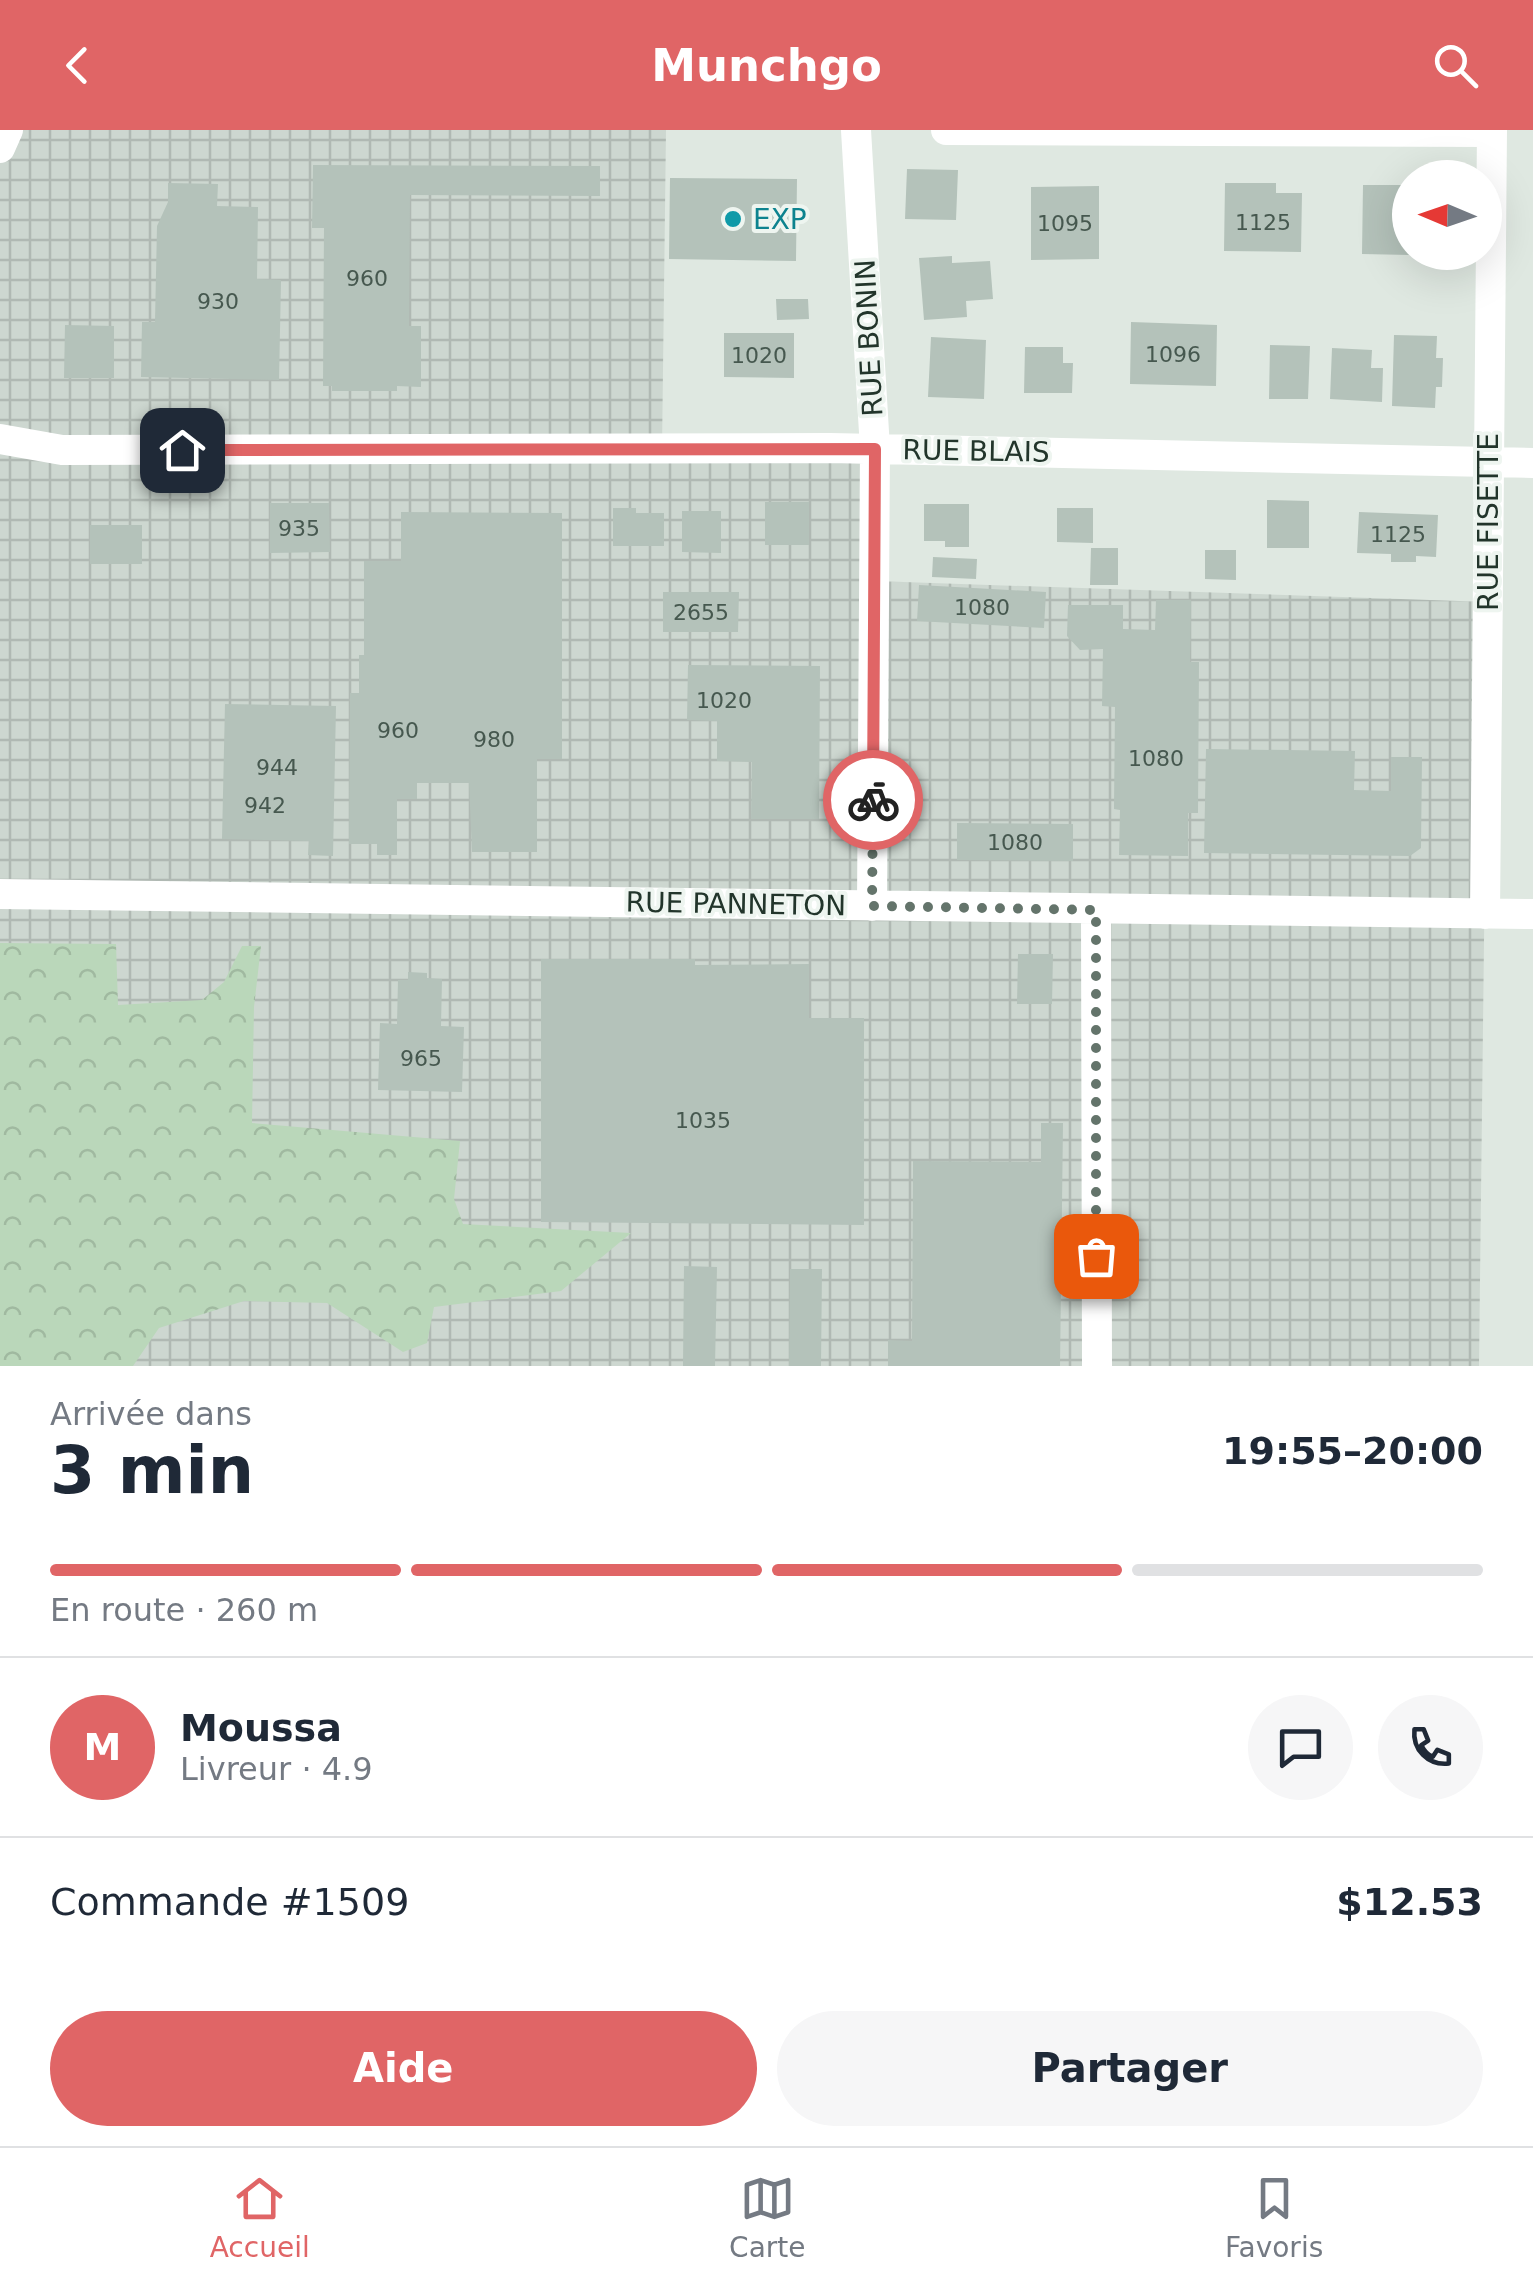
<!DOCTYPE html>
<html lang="fr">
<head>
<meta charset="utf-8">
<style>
	body { margin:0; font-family:"DejaVu Sans",sans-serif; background:#f6f6f7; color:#1f2937; height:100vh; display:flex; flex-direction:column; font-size:38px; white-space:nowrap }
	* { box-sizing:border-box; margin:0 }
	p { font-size:32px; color:#747a83 }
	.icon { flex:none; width:55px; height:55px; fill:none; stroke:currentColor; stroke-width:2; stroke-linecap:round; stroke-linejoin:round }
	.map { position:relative; height:1236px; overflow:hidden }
	.drawer { display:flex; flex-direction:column; background:#fff; flex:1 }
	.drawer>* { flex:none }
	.needle { width:65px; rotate:272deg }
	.controls { position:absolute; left:1392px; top:30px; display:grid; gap:20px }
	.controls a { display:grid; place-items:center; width:110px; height:110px; border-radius:50%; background:#fff; box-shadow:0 10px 40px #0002; font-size:50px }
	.pin { position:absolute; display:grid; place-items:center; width:85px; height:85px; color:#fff; margin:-42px; border-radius:20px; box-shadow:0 5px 15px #0006 }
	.courier { position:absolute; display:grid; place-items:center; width:100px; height:100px; margin:-50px; border:8px solid #e06566; border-radius:50%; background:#fff; color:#222; box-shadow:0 2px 12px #0007 }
	.head em { font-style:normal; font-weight:700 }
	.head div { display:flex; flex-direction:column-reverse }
	.head { display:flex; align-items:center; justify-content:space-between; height:170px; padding:0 50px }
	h1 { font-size:65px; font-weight:700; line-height:75px }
	.bar { display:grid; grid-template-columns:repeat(4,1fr); gap:15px 10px; align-content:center; height:120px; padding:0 50px }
	.bar i { height:12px; border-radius:8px; background:#e0e1e3 }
	.bar .on { background:#e06566 }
	.bar p { grid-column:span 4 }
	.line { display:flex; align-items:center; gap:25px; padding:0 50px; border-top:2px solid #e0e1e3 }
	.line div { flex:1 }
	.round { display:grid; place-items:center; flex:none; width:105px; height:105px; border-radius:52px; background:#f6f6f7 }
	.primary-button { display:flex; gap:20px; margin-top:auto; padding:20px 50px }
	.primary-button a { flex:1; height:115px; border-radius:60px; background:#e06566; color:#fff; font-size:40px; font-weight:700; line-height:115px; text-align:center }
	.primary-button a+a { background:#f6f6f7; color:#1f2937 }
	header { display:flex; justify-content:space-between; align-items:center; height:130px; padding:0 50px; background:#e06566; color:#fff; font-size:45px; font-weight:700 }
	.menu { display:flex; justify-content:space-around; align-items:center; height:140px; border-top:2px solid #e0e1e3; background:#fff; font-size:28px; color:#747a83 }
	.menu a { display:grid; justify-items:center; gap:5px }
	.menu .on { color:#e06566 }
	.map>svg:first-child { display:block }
</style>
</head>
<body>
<header><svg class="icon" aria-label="back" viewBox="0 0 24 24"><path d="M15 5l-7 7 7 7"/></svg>Munchgo<svg class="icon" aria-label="search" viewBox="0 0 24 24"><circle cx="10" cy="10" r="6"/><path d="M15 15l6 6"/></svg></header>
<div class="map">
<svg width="1533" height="1236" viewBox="0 0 1533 1236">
	<defs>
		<pattern id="industrial-grid" width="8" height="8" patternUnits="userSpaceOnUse" patternTransform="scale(2.5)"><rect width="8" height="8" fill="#cdd7d0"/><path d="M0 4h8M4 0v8" fill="none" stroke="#b0b9b3"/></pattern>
		<pattern id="forest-crowns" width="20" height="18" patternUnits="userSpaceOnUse" patternTransform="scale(2.5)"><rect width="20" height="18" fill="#bad7ba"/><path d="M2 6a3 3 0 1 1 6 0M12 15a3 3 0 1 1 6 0" fill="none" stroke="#a0b9a0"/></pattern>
	</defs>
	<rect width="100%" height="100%" fill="#dfe8e1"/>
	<!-- industrial -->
	<path fill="url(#industrial-grid)" d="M0 0H666L662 320 875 319V451L1488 472 1479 1236H0Z"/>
	<!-- forest -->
	<path fill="url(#forest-crowns)" d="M0 813 116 814 118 875 202 870 224 852 242 816H261L254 877 252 993 460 1011 454 1069 463 1094 631 1103 561 1161 434 1177 427 1213 403 1222 327 1173 244 1171 159 1198 133 1236H0Z"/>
	<!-- building -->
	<path fill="#b4c2ba" d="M313 35 600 36V66L410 65 409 196H421V257L397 256V261H332V256H323L324 98H312Z
		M907 39 958 40 956 90 905 89Z
		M670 48 797 49 796 131 669 129Z
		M168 53 218 54 217 76 258 77 257 149 281 150 279 250 141 247 142 192H155L157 96 168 72Z
		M1225 53H1276V63H1302L1301 122 1224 121Z
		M1363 55H1406V64H1410V125L1362 124Z
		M1099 56V129L1031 130V57Z
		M952 126V133L990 131 993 169 966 171 967 187 924 190 919 128Z
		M776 169H808L809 189 777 190Z
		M1131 192 1217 195 1216 256 1130 254Z
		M65 195 114 196V248H64Z
		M724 203H794V248L724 247Z
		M1394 205 1437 206 1436 228H1443L1442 257H1436L1435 278 1392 276Z
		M931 207 986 210 984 269 928 267Z
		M1270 215 1310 216 1308 269H1269Z
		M1025 217H1063V233H1073L1072 263H1024Z
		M1332 218 1372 220 1371 238H1383L1382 272 1330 269Z
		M1267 370 1309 371V418H1267Z
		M765 372H809V415H765Z
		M270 373H329L330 422 270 423Z
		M924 374H969V417H945V411H924Z
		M613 378H636V383H664V416H613Z
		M1057 378H1093V413L1057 412Z
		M682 381H721V423L682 422Z
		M401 382 562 383V629H537V722H472L469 653H417V669H397V725H377V714H349L350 563H359V525H364V431H401Z
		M1359 382 1438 385 1436 427 1416 426V432H1391V424L1357 423Z
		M90 395H142V434H90Z
		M1091 418H1118V455H1090Z
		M1205 420H1236V450L1205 449Z
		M933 427 977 429 976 449 932 447Z
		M919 455 1046 462 1044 498 917 491Z
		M663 462H739L738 502H663Z
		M1156 470H1191L1190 532H1199L1198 683H1188V726L1119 725 1120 680 1114 679 1115 577 1102 576 1103 519 1080 520 1067 506 1068 475H1123V499L1155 500Z
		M688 535 820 536 819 689H751L752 632 717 631V591L687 590Z
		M225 574 336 576 333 726 308 725 309 711 222 709Z
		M1206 619 1355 621 1354 660 1391 661V627H1422L1421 718 1410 726 1204 723Z
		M957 693 1073 694V731L957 730Z
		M1018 824H1053L1052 874H1017Z
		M541 829H695V835L809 834V888H864V1095L541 1092Z
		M408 842 427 843V848L442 849 441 896 464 897 462 962 378 960 380 893 397 894 398 850H408Z
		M1041 993H1063L1060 1236H888V1210L912 1211 913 1031 1041 1032Z
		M684 1136 717 1137 715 1236H683Z
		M790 1139H822L821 1236H789Z"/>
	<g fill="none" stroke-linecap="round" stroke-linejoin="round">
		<!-- minor -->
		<path stroke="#fff" stroke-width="30" d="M856 0 875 319 872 776
			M946 0 1492 2
			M0 18 8 0
			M0 309 62 320 830 318 1533 333
			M0 764 1533 784
			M1096 780 1097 1236
			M1485 784 1492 0"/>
	</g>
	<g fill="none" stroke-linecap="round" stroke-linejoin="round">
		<!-- done -->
		<path stroke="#64746b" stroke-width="10" stroke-dasharray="0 18" d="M873 670 872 776 1096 780V1126"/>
		<!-- route -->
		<path stroke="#e06566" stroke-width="12" d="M182 320 875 319 873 670"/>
	</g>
	<!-- markers -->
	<circle fill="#0f9aa8" stroke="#eef5f0" stroke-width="4" cx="733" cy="89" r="10"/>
	<g text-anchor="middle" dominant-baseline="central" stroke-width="8" stroke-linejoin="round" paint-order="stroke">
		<!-- number labels -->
		<g font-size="22" fill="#46584f">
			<text x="1263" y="92">1125</text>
			<text x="1065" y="93">1095</text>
			<text x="367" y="148">960</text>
			<text x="218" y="171">930</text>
			<text x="1173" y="224">1096</text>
			<text x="759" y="225">1020</text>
			<text x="299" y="398">935</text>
			<text x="1398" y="404">1125</text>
			<text x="982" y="477">1080</text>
			<text x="701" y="482">2655</text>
			<text x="724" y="570">1020</text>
			<text x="398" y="600">960</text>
			<text x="494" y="609">980</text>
			<text x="1156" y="628">1080</text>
			<text x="277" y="637">944</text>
			<text x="265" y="675">942</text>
			<text x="1015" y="712">1080</text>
			<text x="421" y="928">965</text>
			<text x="703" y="990">1035</text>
		</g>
		<!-- culture labels -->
		<g font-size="28" fill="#0d838f" stroke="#eef5f0" text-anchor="start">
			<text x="753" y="89">EXP</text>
		</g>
		<!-- street labels -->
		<g font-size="28" fill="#22352b" stroke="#eef5f0">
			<text transform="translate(869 208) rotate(-93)">RUE BONIN</text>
			<text transform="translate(976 321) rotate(1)">RUE BLAIS</text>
			<text transform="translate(1488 392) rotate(-90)">RUE FISETTE</text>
			<text transform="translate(736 774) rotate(1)">RUE PANNETON</text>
		</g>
	</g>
</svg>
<div class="controls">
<a><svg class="needle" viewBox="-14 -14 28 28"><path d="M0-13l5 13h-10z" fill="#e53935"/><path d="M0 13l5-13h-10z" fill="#747a83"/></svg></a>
</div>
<div class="pin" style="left:1096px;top:1126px;background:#ea580c"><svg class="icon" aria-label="bag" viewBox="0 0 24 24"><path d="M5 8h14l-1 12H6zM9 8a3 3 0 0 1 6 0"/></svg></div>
<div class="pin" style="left:182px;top:320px;background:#1f2937"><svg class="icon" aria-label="home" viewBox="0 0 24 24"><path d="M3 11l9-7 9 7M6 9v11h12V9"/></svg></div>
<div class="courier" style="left:873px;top:670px"><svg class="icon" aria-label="bike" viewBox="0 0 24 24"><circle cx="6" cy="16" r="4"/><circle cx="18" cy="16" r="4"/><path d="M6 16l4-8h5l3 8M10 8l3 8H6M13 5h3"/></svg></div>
</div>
<section class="drawer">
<div class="head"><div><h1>3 min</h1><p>Arrivée dans</p></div><em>19:55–20:00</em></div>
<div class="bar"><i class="on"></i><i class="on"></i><i class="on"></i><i></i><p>En route · 260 m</p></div>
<div class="line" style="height:180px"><b class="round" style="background:#e06566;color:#fff">M</b><div><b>Moussa</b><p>Livreur · 4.9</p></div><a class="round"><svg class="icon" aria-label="chat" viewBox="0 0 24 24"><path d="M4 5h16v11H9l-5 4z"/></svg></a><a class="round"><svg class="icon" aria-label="phone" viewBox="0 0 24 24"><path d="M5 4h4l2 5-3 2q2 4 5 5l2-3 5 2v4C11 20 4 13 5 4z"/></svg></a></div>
<div class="line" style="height:130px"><div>Commande #1509</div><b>$12.53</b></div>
<div class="primary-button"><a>Aide</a><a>Partager</a></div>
</section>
<nav class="menu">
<a class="on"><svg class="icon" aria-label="home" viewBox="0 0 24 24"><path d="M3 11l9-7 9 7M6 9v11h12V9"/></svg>Accueil</a>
<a><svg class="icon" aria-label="map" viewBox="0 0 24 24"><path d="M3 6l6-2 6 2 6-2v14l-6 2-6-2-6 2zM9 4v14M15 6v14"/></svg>Carte</a>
<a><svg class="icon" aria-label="saved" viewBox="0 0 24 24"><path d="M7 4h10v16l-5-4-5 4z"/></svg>Favoris</a>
</nav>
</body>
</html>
